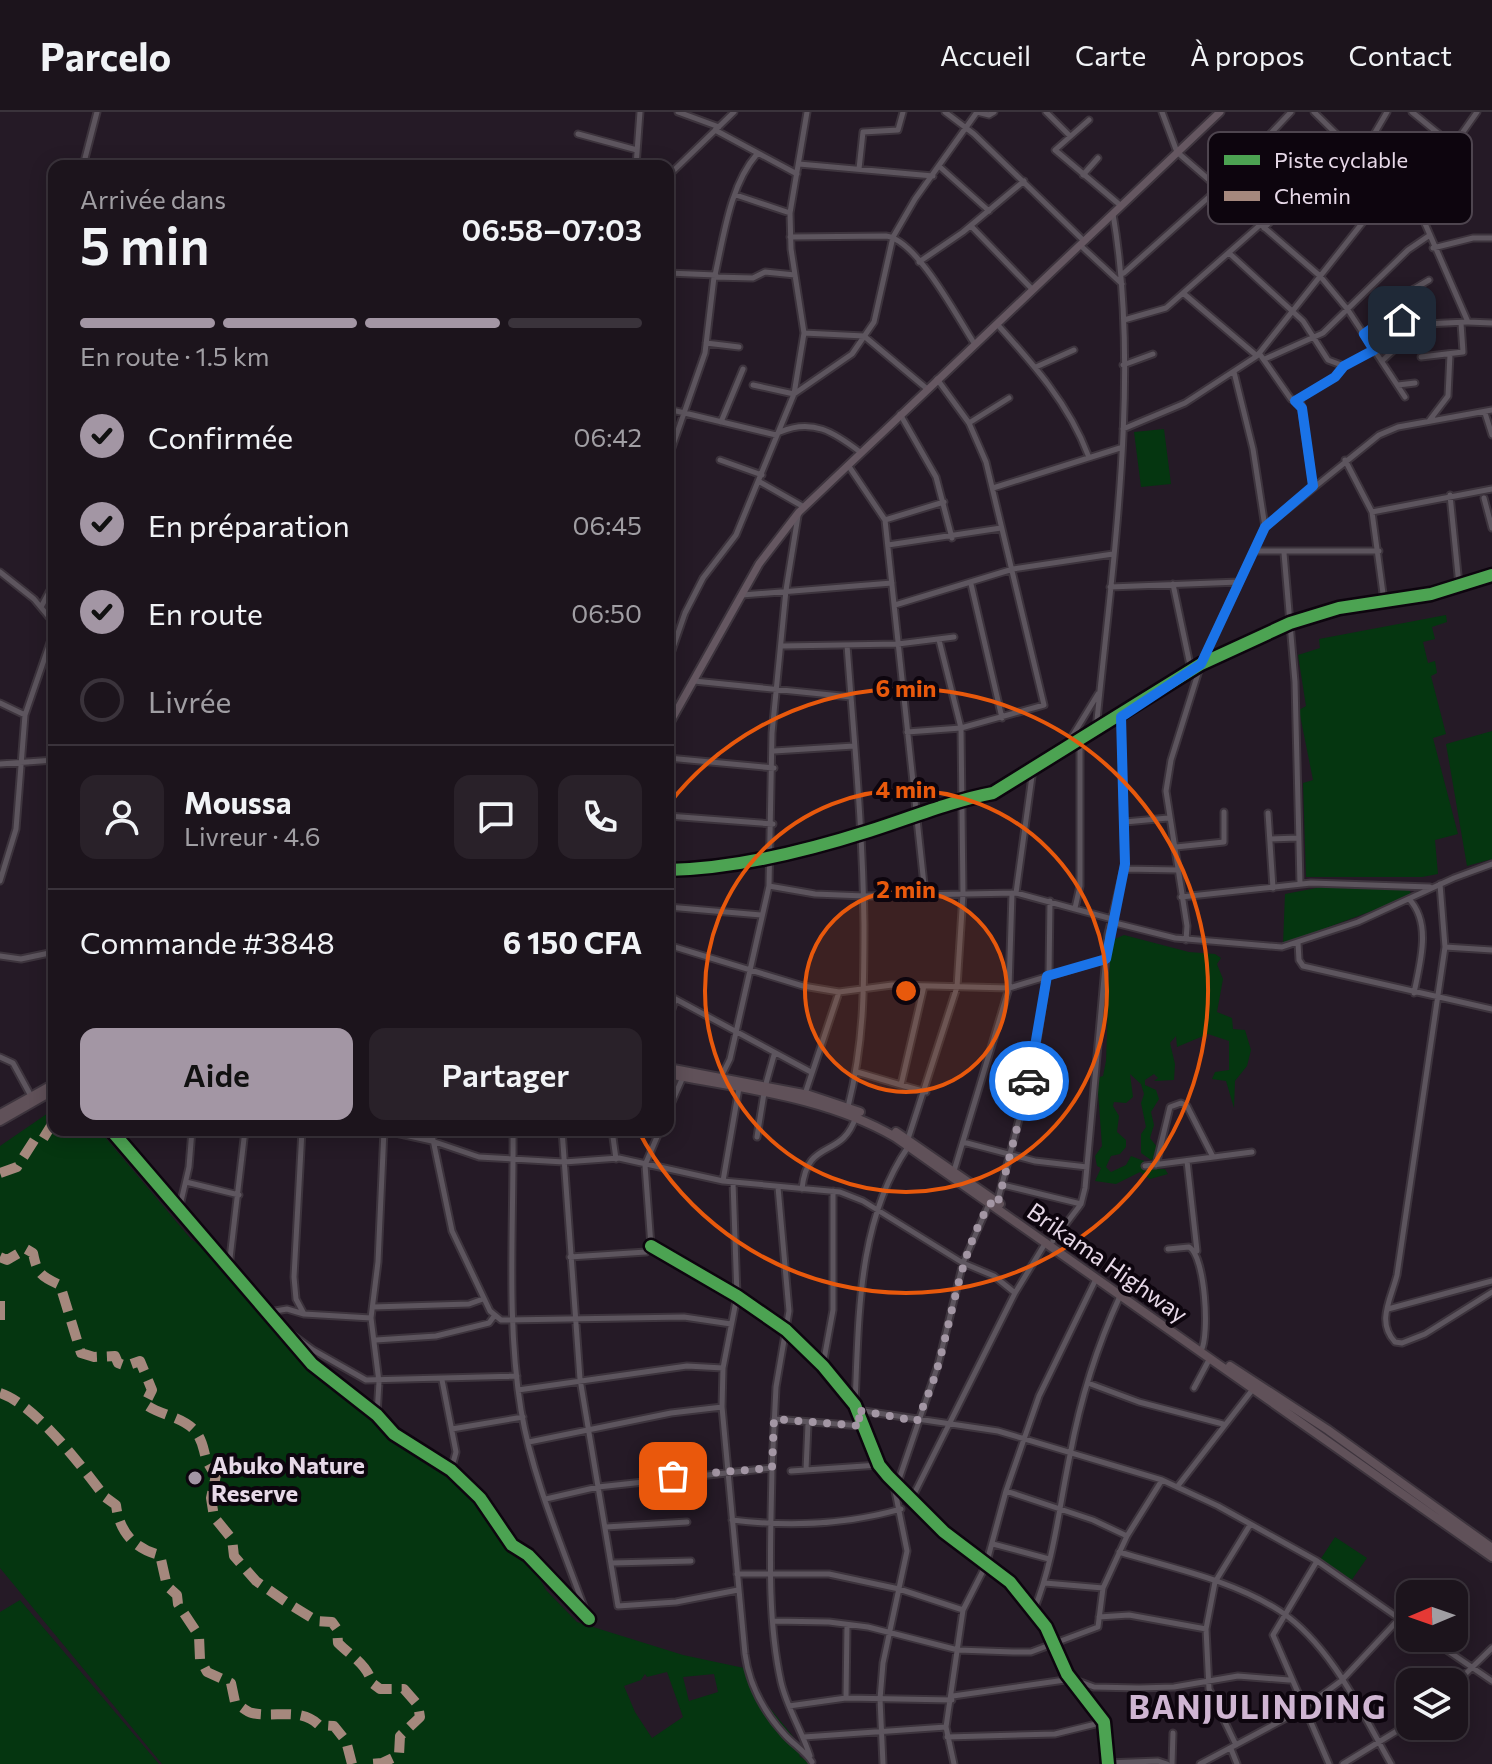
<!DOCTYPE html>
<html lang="fr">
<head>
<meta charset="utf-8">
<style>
	body { margin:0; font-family:Commissioner,sans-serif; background:#292129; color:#f1f3f6; height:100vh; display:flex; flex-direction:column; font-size:30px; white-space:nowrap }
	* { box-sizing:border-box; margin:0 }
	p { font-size:26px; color:#a09ea3 }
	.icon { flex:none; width:44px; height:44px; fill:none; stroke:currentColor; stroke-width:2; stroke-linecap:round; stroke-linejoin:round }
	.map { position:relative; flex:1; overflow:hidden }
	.panel { position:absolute; left:48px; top:48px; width:626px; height:976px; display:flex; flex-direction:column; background:#1c141c; border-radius:16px; box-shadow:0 4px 20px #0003,0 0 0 2px #3a333b }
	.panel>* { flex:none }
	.needle { width:52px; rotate:268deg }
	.fabs { position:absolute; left:1396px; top:1468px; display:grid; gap:16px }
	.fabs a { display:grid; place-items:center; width:72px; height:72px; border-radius:16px; background:#1c141c; box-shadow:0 4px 20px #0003,0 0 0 2px #3a333b; font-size:40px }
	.pin { position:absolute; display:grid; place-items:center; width:68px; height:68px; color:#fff; margin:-34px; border-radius:16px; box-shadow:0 4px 12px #0006 }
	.courier { position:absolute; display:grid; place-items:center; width:80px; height:80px; margin:-40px; border:6px solid #1a73e8; border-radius:50%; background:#fff; color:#222; box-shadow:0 2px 10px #0007 }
	.summary em { font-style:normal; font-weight:600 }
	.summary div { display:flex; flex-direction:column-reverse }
	.summary { display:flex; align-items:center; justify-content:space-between; height:136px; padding:0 32px }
	h1 { font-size:52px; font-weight:600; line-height:60px }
	.bar { display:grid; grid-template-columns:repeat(4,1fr); gap:12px 8px; align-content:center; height:96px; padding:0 32px }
	.bar i { height:10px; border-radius:6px; background:#3a333b }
	.bar .on { background:#a396a4 }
	.bar p { grid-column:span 4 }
	.line { display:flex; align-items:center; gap:20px; padding:0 32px; border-top:2px solid #3a333b }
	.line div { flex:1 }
	.round { display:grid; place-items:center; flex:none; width:84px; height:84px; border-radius:16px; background:#292129 }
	ol { padding:0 32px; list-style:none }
	li { display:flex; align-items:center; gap:24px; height:88px }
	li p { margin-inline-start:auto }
	li .icon { padding:8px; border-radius:50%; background:#a396a4; color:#111; stroke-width:4 }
	li:last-child { color:#a09ea3 }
	li i { width:44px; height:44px; border:4px solid #3a333b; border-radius:50% }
	.cta { display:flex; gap:16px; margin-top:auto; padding:16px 32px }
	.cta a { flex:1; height:92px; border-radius:16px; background:#a396a4; color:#111; font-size:32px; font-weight:600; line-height:92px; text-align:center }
	.cta a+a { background:#292129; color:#f1f3f6 }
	header { display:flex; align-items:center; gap:48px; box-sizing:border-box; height:112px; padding:0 40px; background:#1c141c; border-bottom:2px solid #3a333b }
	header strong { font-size:38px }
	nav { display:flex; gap:44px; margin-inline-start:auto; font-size:28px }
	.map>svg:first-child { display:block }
</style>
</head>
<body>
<header>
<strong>Parcelo</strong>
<nav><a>Accueil</a><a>Carte</a><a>À propos</a><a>Contact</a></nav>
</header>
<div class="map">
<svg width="1492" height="1652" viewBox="0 0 1492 1652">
	<rect width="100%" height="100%" fill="#251a26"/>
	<!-- green -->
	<path fill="#053610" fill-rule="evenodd" d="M1164 317 1171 372 1141 375 1134 320Z
		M1446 503 1447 510 1432 515 1435 527 1423 530 1428 551 1435 549 1437 561 1431 564 1446 622 1433 626 1458 722 1435 728 1438 762 1422 765H1306L1303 671 1313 668 1299 598 1306 594 1298 543 1320 536 1319 527Z
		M1492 619V747L1467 754 1446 632Z
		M1332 773 1408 775 1412 784 1283 832 1285 782Z
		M1124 823 1189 840 1215 842 1221 846 1217 852 1223 867 1217 900 1232 906 1233 917 1245 918 1251 938 1247 954 1235 969 1234 996 1226 969 1212 967 1215 960 1229 958V929L1208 922 1177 935 1176 924 1170 931 1175 952 1174 968 1154 969 1158 966 1154 962 1145 968V973L1156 978 1159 987 1151 1000 1154 1013 1150 1026 1157 1035V1044L1151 1048 1141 1041V1022L1146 1015 1141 991 1144 982 1141 972 1130 962 1133 985 1126 991 1114 990 1113 994 1119 1004 1117 1020 1126 1028V1035L1120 1042 1111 1044 1106 1055 1111 1060 1126 1053 1131 1044 1144 1049 1143 1057H1165L1168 1062 1150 1067 1140 1060 1116 1072 1095 1069 1101 1056 1097 1054 1095 1044 1102 1034 1097 966 1103 964 1106 949 1110 836 1115 827Z
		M54 997V1018H99L191 1127 220 1148 324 1269 393 1326 477 1386 504 1432 527 1444 546 1478 577 1510 683 1543 744 1556 756 1579 800 1633 803 1640 799 1644 812 1652H162L0 1456V1034ZM667 1560 683 1605 652 1626 635 1600 624 1574 641 1568 645 1562 647 1565ZM714 1562 718 1580 689 1589 683 1565Z
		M1335 1425 1367 1446 1351 1469 1320 1448Z
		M20 1488 159 1652H0V1500Z"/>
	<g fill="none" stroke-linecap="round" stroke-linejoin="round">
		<defs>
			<path id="minor" d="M678 0 719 15
				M945 0 974 22 1083 128
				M977 0 989 3 994 0
				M1046 0 1070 24
				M1162 0 1177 40 1320 164 1348 198 1405 285
				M1314 0 1423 107 1468 210 1492 211
				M1412 0 1455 35
				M1089 8 1055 38 1120 93
				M715 18 797 62
				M578 22 637 38
				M1359 48 1387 0
				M799 52 933 64
				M83 54 97 0
				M636 54 640 0
				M940 55 989 99
				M859 57 863 20 898 18 903 0
				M1083 63 1098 46
				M668 64 734 0
				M736 83 790 101
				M1410 95 1477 0
				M971 114 1032 177
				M1264 116 1346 33
				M790 125 886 124C917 128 957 205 974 231
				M1080 133 1122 172
				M1433 136 1473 126H1492
				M1229 141 1303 209 1328 248 1344 254 1374 238
				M919 150 963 120 1024 69
				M668 161 716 163
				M1124 161 1219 76 1291 0
				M715 163C724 123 730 73 757 42
				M1183 181 1257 244
				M1389 204 1407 181 1429 168
				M1124 208 1166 196 1260 113
				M997 212C1033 252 1069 292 1088 343
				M804 221 864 224 926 276
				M1364 222 1389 204 1425 212 1467 210
				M706 231 739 235
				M1259 241 1291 287 1301 292 1313 374
				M1421 245 1463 240 1461 211
				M1265 247 1323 221 1408 138 1430 123
				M1382 249 1397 235 1411 210
				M1123 253 1153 242
				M1036 255 1074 238
				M1234 260 1253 337 1265 415
				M753 273 794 282 852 242 874 210 893 125 915 87 977 0
				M1398 273 1415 271
				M1295 289 1335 265 1343 255
				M668 297 776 323
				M1485 301 1492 323
				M900 302 936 365 952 426
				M1429 309 1448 284 1450 242
				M721 310 743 257
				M969 311 1009 286
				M1123 317 1185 291 1257 244 1390 76
				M780 320C812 306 834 320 860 340
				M668 347 705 241 714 165 753 166 765 160 795 163
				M720 348 762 363
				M1345 348 1372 400 1384 489
				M848 353 885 408 925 782
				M760 370 804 395
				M993 376 1120 336
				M1450 383 1459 473
				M1484 386 1492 416
				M1372 400 1492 377
				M885 408 944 390
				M888 433 1001 416
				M1254 439H1379
				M1284 441 1295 570 1300 772
				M0 460 34 487 54 511
				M971 472 1002 606
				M1173 472 1191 558
				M1110 475 1239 470
				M742 483 892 471
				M895 493 1013 457 1113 442
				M41 495 54 471
				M847 533C854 627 863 719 864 813 864 878 864 931 848 995
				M783 534 898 532 954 525
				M668 550 685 501 703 466 736 423 794 282 804 221 791 137 790 101 807 0
				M694 569 851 585
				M0 591 25 603
				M1096 618C1112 453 1141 265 1113 102
				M907 620 961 616 1044 593 986 350 969 311 937 267
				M1068 631 1098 582
				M774 639 854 634
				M668 646 774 656
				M0 652 54 648
				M1268 701 1273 776
				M668 704 773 712
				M1125 710 1168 706
				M1270 727 1298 726
				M1176 735 1224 730V700
				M1124 757 1178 758
				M668 758C734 757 806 739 869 719 910 706 951 689 993 681L1201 552 1290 511 1339 496 1431 482 1492 463
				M0 769 16 717 25 603 54 519
				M1440 772 1445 835 1397 1163C1391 1187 1376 1210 1395 1230L1402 1231 1425 1222 1492 1180
				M769 774 815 782 864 784 1016 781 1112 807
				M1016 781 1033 657
				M1181 785 1311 771 1430 775
				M1409 787C1432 811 1420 851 1414 881
				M668 795 761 803
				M1075 796 1080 774V627
				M1111 810 1175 826 1282 835 1358 810 1454 766 1492 752
				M1186 828 1187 814 1166 679 1171 648 1201 552 1265 415 1379 323 1398 315 1492 298
				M1298 831 1299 848 1303 854 1492 897
				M668 833 803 874 839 880 892 873 1009 876 1106 847
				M1445 835 1492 838
				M0 844 21 847 54 840
				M1049 862 1050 789
				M668 883 811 960
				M668 909 675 888
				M0 945 13 951 31 984
				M857 960 901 973 924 874
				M721 965 730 947 769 774 772 621 786 478 798 404
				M901 973 926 980
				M765 975 774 943
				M805 982 839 880
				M668 999 683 965
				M111 1018 312 1252 377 1303 394 1322 451 1358 480 1386 512 1433 528 1443 589 1507
				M302 1018 294 1165 296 1187 304 1202
				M382 1018 432 1029 479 1045 564 1050 619 1046 723 1069 840 1080 863 1089 963 1151 994 1164 1015 1181
				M431 1018 452 1119 490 1199 501 1208 684 1205 731 1212
				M513 1018C514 1110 506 1207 521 1298 533 1369 564 1438 588 1506
				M562 1018 580 1267 618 1494 676 1490 738 1478
				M612 1018 616 1047
				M757 1025 764 981
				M908 1027 957 875 963 782 961 616 939 528
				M963 1030 1035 1049 1087 1055
				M1187 1049 1197 1139
				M1156 1053 1170 995 1181 991 1187 994 1213 1045
				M1145 1054 1252 1040
				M954 1059 1009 876 1012 781
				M723 1069 739 976
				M186 1070 239 1083
				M733 1070 737 1184 723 1256 722 1295 745 1542C749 1572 764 1600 785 1623 794 1633 804 1638 812 1650
				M1003 1073 1081 1092
				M802 1077C807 1024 842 1049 856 1004
				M997 1091 1033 954 1047 864
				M179 1098 189 1055 192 1018
				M1053 1129 1081 1092 1085 1076 1108 822 1125 752 1121 605
				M651 1134 737 1184 786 1218 823 1254 855 1293 879 1353 888 1364 944 1420 1010 1470 1046 1515 1067 1562 1104 1610 1108 1652
				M651 1134 645 1053 660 1018
				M1168 1137 1189 1135C1205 1143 1210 1223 1201 1239
				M570 1145 646 1140 651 1134
				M229 1155 245 1018
				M373 1195 469 1192 483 1187
				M1388 1197 1492 1169
				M269 1200 287 1197 304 1202 371 1206
				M287 1219 313 1238 366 1268 517 1264
				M376 1228 436 1224 489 1211 495 1203
				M823 1253 833 1198V1079
				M442 1268 456 1340 451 1358
				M1088 1271 1139 1290 1223 1312
				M1194 1276 1210 1246
				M518 1278 687 1254 723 1256
				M855 1292C859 1206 857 1109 908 1035
				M857 1298 998 1319 1162 1368 1218 1394 1317 1449 1410 1514
				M377 1303 379 1270 371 1206 378 1150 384 1018
				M774 1307 862 1314
				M452 1317 523 1305
				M529 1330 671 1301 722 1295
				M772 1356 776 1275 789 1199 778 1075
				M806 1358 808 1312
				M791 1359 879 1353
				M1177 1375 1253 1277
				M1006 1379 1093 1408 1127 1424
				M912 1386 1015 1181 1046 1130
				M546 1387 598 1375 772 1356C771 1426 766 1502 781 1570 787 1596 802 1619 810 1644
				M732 1408C790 1415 845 1413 901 1397
				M606 1415 687 1410
				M993 1432 1049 1447
				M1119 1440C1172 1456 1232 1468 1280 1499 1331 1533 1362 1601 1391 1652
				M1317 1449 1273 1523 1329 1652
				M612 1451 691 1449
				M737 1462H829L899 1477 963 1498
				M1045 1471 1103 1476
				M1034 1498C1054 1449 1059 1395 1070 1343 1080 1289 1097 1234 1120 1184
				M1099 1505 1129 1503 1206 1517
				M774 1509 829 1510 868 1515 958 1538 1013 1540H1031L1098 1515 1103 1476 1127 1424 1162 1368
				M1429 1526 1492 1569
				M1454 1573 1492 1536
				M953 1584 1072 1567 1094 1575 1139 1576 1174 1575 1238 1564 1289 1568
				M846 1586 847 1513
				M789 1594 846 1586 952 1588
				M804 1625 946 1615
				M947 1625 1055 1622 1104 1610
				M1236 1633 1209 1577 1206 1517 1215 1470 1250 1413
				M1231 1637 1237 1652
				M1107 1651 1158 1649 1167 1652
				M883 1652 880 1587 883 1551 907 1439 895 1379 938 1253 963 1151 989 1092
				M954 1652 946 1615 963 1498 986 1453 1006 1379 1039 1284 1096 1167
				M1172 1652 1173 1621
				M1200 1652 1303 1597 1341 1569 1399 1507
				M1343 1652 1410 1611"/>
			<path id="major" d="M668 614 759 452 799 400 1220 0"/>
			<path id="highway" d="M668 956 809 983 860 1000
				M668 962C745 977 826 985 895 1025L1492 1445
				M0 1002 54 972
				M0 1009 54 978
				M896 1020 1000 1092
				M1230 1254 1328 1318 1492 1436"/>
		</defs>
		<!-- minor casing -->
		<use href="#minor" stroke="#3d343d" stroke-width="9"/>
		<!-- major casing -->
		<use href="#major" stroke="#3d343d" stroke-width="11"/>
		<!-- highway casing -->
		<use href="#highway" stroke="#3d343d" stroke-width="12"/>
		<!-- minor -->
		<use href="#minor" stroke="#5d555e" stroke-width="5"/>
		<!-- major -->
		<use href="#major" stroke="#655761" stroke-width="7"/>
		<!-- highway -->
		<use href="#highway" stroke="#605159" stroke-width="8"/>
		<!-- quiet -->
		<path stroke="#a5887d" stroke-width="10" stroke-dasharray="20 10" stroke-linecap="butt" d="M0 1061 17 1055 35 1027H43L54 1009
			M0 1145 7 1148 26 1137 33 1141C37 1161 40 1164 60 1173L81 1241 94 1245 115 1244 118 1251 126 1254 140 1249 152 1278 145 1292C161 1304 187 1305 198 1323 207 1338 201 1345 216 1363L211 1386 214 1405 232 1427 234 1444 256 1469 289 1492 317 1509 332 1510 337 1517 338 1531C351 1544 367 1552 372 1571L380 1577H404L418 1593 420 1605 400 1624 399 1643 382 1651 368 1652
			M0 1189V1208
			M0 1281C36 1293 82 1355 105 1385L116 1393C119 1419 134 1437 160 1443L167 1474 177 1483 178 1492 199 1524 200 1547 207 1560 231 1571 235 1590C239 1593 247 1600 252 1601 275 1606 300 1595 319 1613L334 1614 346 1629 352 1652"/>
		<defs>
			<path id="cycleway" d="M668 758C734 757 806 739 869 719 910 706 951 689 993 681L1201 552 1290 511 1339 496 1431 482 1492 463
				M111 1018 312 1252 377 1303 394 1322 451 1358 480 1386 512 1433 528 1443 589 1507
				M651 1134 737 1184 786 1218 823 1254 855 1293 879 1353 888 1364 944 1420 1010 1470 1046 1515 1067 1562 1104 1610 1108 1652"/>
		</defs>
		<!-- cycleway casing -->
		<use href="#cycleway" stroke="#0d050e" stroke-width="17"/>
		<!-- cycleway -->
		<use href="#cycleway" stroke="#4ca352" stroke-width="12"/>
	</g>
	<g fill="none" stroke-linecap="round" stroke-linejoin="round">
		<!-- done -->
		<path stroke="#a396a4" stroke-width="8" stroke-dasharray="0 14.4" d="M673 1364 772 1356 774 1307 862 1314 856 1298 917 1309C925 1290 934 1270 939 1250 954 1195 961 1141 990 1091L996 1095 998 1090 1029 969"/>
		<!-- route -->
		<path stroke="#1a73e8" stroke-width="10" d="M1029 969 1047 864 1106 847 1125 752 1121 605 1201 552 1265 415 1313 374 1302 296 1295 289 1335 265 1344 254 1374 238 1364 222 1389 204 1402 208"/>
	</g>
	<!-- distance rings -->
	<circle cx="906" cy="879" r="101" fill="#e8590c" fill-opacity=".12"/>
	<g fill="none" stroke="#e8590c" stroke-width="4">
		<circle cx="906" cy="879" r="101"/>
		<circle cx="906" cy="879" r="201"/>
		<path d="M668 693A302 302 0 1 1 638 1018"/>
	</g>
	<!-- markers -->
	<circle fill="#a396a4" stroke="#0d050e" stroke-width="3" cx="195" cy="1366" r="8"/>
	<g text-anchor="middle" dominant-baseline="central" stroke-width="8" stroke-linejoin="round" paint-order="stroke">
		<!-- street labels -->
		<g font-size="24" fill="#e7d9e8" stroke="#0d050e">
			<text transform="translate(1108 1150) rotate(35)">Brikama Highway</text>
		</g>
		<!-- poi labels -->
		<g font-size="24" font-weight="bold" fill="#e7d9e8" stroke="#0d050e" text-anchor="start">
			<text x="211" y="1352">Abuko Nature<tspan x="211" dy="28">Reserve</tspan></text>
		</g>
		<!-- district labels -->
		<g font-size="32" font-weight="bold" letter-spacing="2" fill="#cfb5d2" stroke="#0d050e">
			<text x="1258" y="1594">BANJULINDING</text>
		</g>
	</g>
	<!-- legend -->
	<rect x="1208" y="20" width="264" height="92" rx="12" fill="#0d050e" stroke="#4e454f" stroke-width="2"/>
	<rect x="1224" y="43" width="36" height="10" fill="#4ca352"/>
	<rect x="1224" y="79" width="36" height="10" fill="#a5887d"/>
	<g font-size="22" fill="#e7d9e8">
		<text x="1274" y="56">Piste cyclable</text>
		<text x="1274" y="92">Chemin</text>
	</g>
	<circle cx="906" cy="879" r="12" fill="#e8590c" stroke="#0d050e" stroke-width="4"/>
	<g font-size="24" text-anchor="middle" font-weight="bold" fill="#e8590c" stroke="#0d050e" stroke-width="8" stroke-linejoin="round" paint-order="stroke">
		<text x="906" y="585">6 min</text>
		<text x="906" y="686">4 min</text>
		<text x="906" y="786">2 min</text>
	</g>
</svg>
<div class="fabs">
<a><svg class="needle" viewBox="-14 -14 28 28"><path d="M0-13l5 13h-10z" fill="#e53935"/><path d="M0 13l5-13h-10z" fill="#a09ea3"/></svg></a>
<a><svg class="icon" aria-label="layers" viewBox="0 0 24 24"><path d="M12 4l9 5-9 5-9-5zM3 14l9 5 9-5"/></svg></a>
</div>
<div class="pin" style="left:673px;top:1364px;background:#ea580c"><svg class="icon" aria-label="bag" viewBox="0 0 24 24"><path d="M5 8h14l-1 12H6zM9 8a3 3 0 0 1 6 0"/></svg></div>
<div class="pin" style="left:1402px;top:208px;background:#1f2937"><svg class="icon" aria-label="home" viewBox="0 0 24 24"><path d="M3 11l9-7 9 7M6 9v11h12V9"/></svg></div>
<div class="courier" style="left:1029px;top:969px"><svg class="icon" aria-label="car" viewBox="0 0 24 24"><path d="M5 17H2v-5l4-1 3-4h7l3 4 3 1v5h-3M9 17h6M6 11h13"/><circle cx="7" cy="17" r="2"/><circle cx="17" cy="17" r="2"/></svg></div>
<section class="panel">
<div class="summary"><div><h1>5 min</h1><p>Arrivée dans</p></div><em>06:58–07:03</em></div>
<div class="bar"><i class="on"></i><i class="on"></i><i class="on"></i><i></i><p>En route · 1.5 km</p></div>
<ol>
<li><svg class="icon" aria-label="check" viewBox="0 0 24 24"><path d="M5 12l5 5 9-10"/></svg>Confirmée<p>06:42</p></li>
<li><svg class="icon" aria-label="check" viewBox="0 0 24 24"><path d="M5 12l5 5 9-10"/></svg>En préparation<p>06:45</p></li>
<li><svg class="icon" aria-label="check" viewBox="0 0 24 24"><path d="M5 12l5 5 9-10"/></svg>En route<p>06:50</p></li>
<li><i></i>Livrée</li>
</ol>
<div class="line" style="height:144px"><a class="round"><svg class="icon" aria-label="person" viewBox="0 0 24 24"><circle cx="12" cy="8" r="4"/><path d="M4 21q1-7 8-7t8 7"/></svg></a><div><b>Moussa</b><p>Livreur · 4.6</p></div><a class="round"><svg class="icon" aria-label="chat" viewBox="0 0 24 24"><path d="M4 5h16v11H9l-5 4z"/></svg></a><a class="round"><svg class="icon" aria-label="phone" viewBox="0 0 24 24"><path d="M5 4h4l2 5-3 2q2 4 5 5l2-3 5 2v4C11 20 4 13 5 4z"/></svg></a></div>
<div class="line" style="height:104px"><div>Commande #3848</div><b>6 150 CFA</b></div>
<div class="cta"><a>Aide</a><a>Partager</a></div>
</section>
</div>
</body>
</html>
